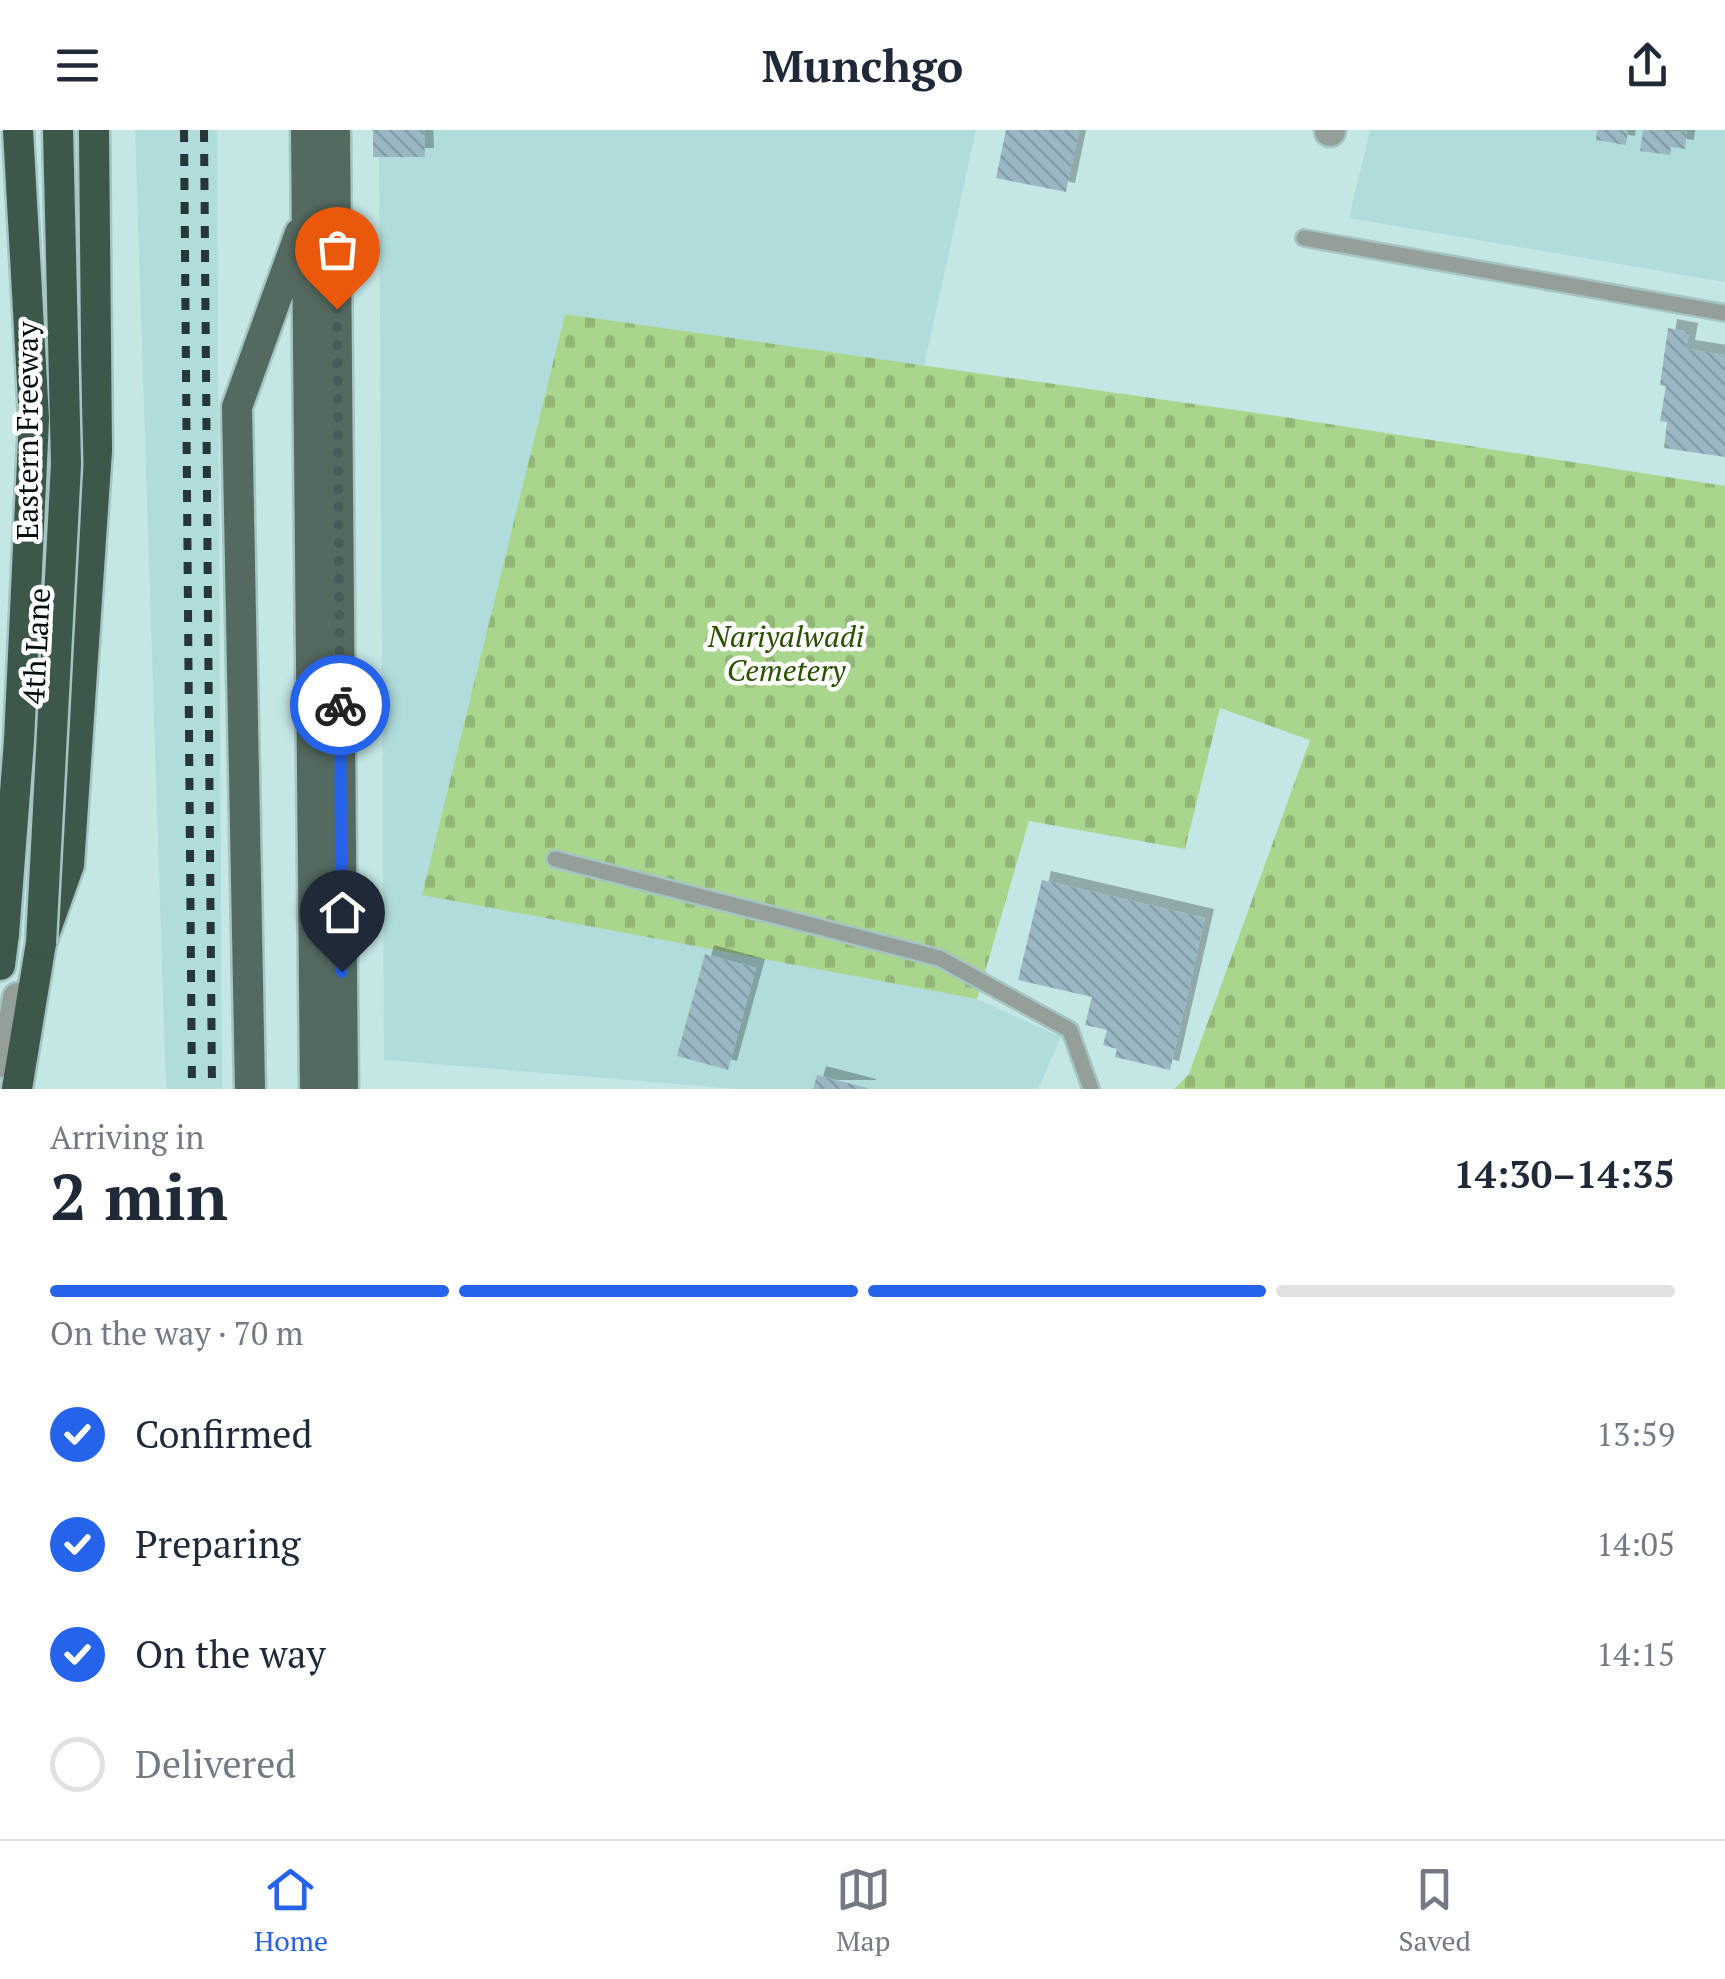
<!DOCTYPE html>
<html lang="en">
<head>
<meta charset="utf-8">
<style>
	body { margin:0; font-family:"PT Serif",serif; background:#f2f2f3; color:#1f2937; height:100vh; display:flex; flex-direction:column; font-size:38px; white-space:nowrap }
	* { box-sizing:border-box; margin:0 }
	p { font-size:32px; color:#747a83 }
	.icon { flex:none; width:55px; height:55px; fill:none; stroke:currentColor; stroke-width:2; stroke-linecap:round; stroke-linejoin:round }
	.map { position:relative; height:959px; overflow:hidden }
	.panel { display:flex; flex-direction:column; background:#fff; flex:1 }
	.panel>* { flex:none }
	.pin { position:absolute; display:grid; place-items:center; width:85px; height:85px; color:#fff; margin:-102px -42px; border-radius:50% 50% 50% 0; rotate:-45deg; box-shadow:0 0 10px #0007 }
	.pin .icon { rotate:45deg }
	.courier { position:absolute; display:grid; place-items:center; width:100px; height:100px; margin:-50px; border:8px solid #2563eb; border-radius:50%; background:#fff; color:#222; box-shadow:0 2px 12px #0007 }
	.head em { font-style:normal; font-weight:700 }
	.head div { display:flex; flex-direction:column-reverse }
	.head { display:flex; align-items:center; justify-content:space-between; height:170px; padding:0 50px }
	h1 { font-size:65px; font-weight:700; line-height:75px }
	.bar { display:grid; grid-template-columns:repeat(4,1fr); gap:15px 10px; align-content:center; height:120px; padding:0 50px }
	.bar i { height:12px; border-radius:8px; background:#e0e1e3 }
	.bar .selected { background:#2563eb }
	.bar p { grid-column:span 4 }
	ol { padding:0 50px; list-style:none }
	li { display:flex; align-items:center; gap:30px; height:110px }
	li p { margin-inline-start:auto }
	li .icon { padding:10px; border-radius:50%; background:#2563eb; color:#fff; stroke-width:4 }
	li:last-child { color:#747a83 }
	li i { width:55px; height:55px; border:5px solid #e0e1e3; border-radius:50% }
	header { display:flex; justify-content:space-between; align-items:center; height:130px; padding:0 50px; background:#fff; font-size:45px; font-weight:700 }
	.tab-bar { display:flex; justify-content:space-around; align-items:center; height:140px; border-top:2px solid #e0e1e3; background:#fff; font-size:28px; color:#747a83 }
	.tab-bar a { display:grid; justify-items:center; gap:5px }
	.tab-bar .selected { color:#2563eb }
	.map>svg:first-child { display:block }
</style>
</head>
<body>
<header><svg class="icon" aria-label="menu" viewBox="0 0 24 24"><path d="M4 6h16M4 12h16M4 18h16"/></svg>Munchgo<svg class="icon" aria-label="share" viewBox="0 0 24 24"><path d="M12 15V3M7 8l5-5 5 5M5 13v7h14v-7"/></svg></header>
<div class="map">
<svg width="1725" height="959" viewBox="0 0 1725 959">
	<defs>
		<pattern id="cemetery-stones" width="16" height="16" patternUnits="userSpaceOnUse" patternTransform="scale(2.5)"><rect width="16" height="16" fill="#aad58c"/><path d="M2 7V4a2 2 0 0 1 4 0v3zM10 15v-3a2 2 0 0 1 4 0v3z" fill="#91b678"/></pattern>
		<pattern id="building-back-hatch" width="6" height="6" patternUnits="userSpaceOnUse" patternTransform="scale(2.5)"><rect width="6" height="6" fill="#9ab7c3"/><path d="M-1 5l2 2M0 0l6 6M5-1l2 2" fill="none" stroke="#839ca6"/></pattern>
		<filter id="shadow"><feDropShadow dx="9" dy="-9" stdDeviation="0" flood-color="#0004"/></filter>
	</defs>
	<rect width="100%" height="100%" fill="#c4e7e6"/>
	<!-- built -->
	<path fill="#b0dddb" d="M135 0H217L222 959H166Z
		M379 0H976L924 236 565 184 423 765 977 869 1061 907 1038 959H737L384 930Z
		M1370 0H1725V152L1349 88Z"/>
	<!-- cemetery -->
	<path fill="url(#cemetery-stones)" d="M565 184 1284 287 1725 356V959H1174L1189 944 1310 610 1220 578 1185 719 1029 691 977 869 422 765Z"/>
	<!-- building -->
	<path fill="url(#building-back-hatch)" filter="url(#shadow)" d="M373 0H424L425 27H373Z
		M1006 0H1079L1066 62 996 48Z
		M1597 0H1628L1626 15 1596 10Z
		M1643 0 1687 2 1685 19 1671 17 1670 25 1640 21Z
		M1668 198 1689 202 1686 219 1725 225V327L1664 318 1667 292 1660 291 1666 256 1660 255Z
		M1042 750 1205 788 1170 940 1115 927 1117 919 1103 915 1107 900 1085 895 1092 867 1018 850Z
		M705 824 756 838 728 940 677 926Z
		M817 945 867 958V959H813Z"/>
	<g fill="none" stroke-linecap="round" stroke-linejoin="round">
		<defs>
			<path id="service" d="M1304 108 1725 183
				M555 729 939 828 1070 900 1091 959"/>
			<path id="minor" d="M1330 1V0"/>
			<path id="tertiary" d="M0 932 12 903 18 868"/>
			<path id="primary" d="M306 0 315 959
				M335 0 343 959
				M250 959 237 277 300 103"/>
			<path id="motorway" d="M0 835 4 804
				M17 959 41 813 69 735 97 320 94 0"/>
		</defs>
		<!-- service casing -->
		<use href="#service" stroke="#a5c4c4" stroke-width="20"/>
		<!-- minor casing -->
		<use href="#minor" stroke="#a5c4c4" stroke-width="35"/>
		<!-- tertiary casing -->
		<use href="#tertiary" stroke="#a5c4c4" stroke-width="35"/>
		<!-- primary casing -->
		<use href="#primary" stroke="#a5c4c4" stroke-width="35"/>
		<!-- motorway casing -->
		<use href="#motorway" stroke="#a5c4c4" stroke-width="35"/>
		<!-- service -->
		<use href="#service" stroke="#939f98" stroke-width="15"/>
		<!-- minor -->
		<use href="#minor" stroke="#939f98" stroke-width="30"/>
		<!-- tertiary -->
		<use href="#tertiary" stroke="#939f98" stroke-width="30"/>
		<!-- primary -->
		<use href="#primary" stroke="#54695f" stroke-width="30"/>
		<!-- motorway -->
		<use href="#motorway" stroke="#3e574b" stroke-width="30"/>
		<!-- rail -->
		<path stroke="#273636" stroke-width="8" stroke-dasharray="12 12" stroke-linecap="butt" d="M184 0 192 959
			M204 0 212 959"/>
		<defs>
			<path id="motorway-bridge" d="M4 804 19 611 34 289 18 0
				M41 813 66 334 58 0"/>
		</defs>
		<!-- motorway-bridge casing -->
		<use href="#motorway-bridge" stroke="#a5c4c4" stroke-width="35" stroke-linecap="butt"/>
		<!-- motorway-bridge -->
		<use href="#motorway-bridge" stroke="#3e574b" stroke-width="30"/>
	</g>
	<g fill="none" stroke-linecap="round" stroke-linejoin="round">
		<!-- done -->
		<path stroke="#475b5a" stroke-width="10" stroke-dasharray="0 18" d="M337 179 340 575"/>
		<!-- route -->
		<path stroke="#2563eb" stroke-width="12" d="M340 575 342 842"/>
	</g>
	<g text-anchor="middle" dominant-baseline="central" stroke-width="9" stroke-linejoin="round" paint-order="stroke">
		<!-- street labels -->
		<g font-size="30" fill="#040f0f" stroke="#fff">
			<text transform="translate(27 301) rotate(-90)">Eastern Freeway</text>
			<text transform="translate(36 516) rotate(-87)">4th Lane</text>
		</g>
		<!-- park labels -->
		<g font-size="30" font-style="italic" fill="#2b5000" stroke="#fff">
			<text x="786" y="506">Nariyalwadi<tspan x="786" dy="34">Cemetery</tspan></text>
		</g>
	</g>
</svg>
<div class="pin" style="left:337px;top:179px;background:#ea580c"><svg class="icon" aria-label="bag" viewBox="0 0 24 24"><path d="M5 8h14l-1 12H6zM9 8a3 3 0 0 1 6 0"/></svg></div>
<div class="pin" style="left:342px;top:842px;background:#1f2937"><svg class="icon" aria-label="home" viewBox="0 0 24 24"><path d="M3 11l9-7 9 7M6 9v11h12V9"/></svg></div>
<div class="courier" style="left:340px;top:575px"><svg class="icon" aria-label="bike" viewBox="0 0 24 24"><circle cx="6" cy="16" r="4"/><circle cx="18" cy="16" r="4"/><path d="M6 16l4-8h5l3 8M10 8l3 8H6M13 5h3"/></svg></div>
</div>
<section class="panel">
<div class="head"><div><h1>2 min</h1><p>Arriving in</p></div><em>14:30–14:35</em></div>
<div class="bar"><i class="selected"></i><i class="selected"></i><i class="selected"></i><i></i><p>On the way · 70 m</p></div>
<ol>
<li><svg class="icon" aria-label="check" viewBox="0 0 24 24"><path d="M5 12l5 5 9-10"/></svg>Confirmed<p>13:59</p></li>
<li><svg class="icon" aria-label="check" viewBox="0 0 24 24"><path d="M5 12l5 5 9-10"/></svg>Preparing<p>14:05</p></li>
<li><svg class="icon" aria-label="check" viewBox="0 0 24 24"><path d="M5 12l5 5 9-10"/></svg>On the way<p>14:15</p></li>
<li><i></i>Delivered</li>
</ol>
</section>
<nav class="tab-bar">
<a class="selected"><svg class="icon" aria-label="home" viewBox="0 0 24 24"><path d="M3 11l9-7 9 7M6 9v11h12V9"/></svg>Home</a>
<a><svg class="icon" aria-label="map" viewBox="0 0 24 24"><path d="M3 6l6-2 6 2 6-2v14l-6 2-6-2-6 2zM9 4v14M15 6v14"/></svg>Map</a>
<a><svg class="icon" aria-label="saved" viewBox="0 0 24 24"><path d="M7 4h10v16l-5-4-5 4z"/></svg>Saved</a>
</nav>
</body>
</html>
